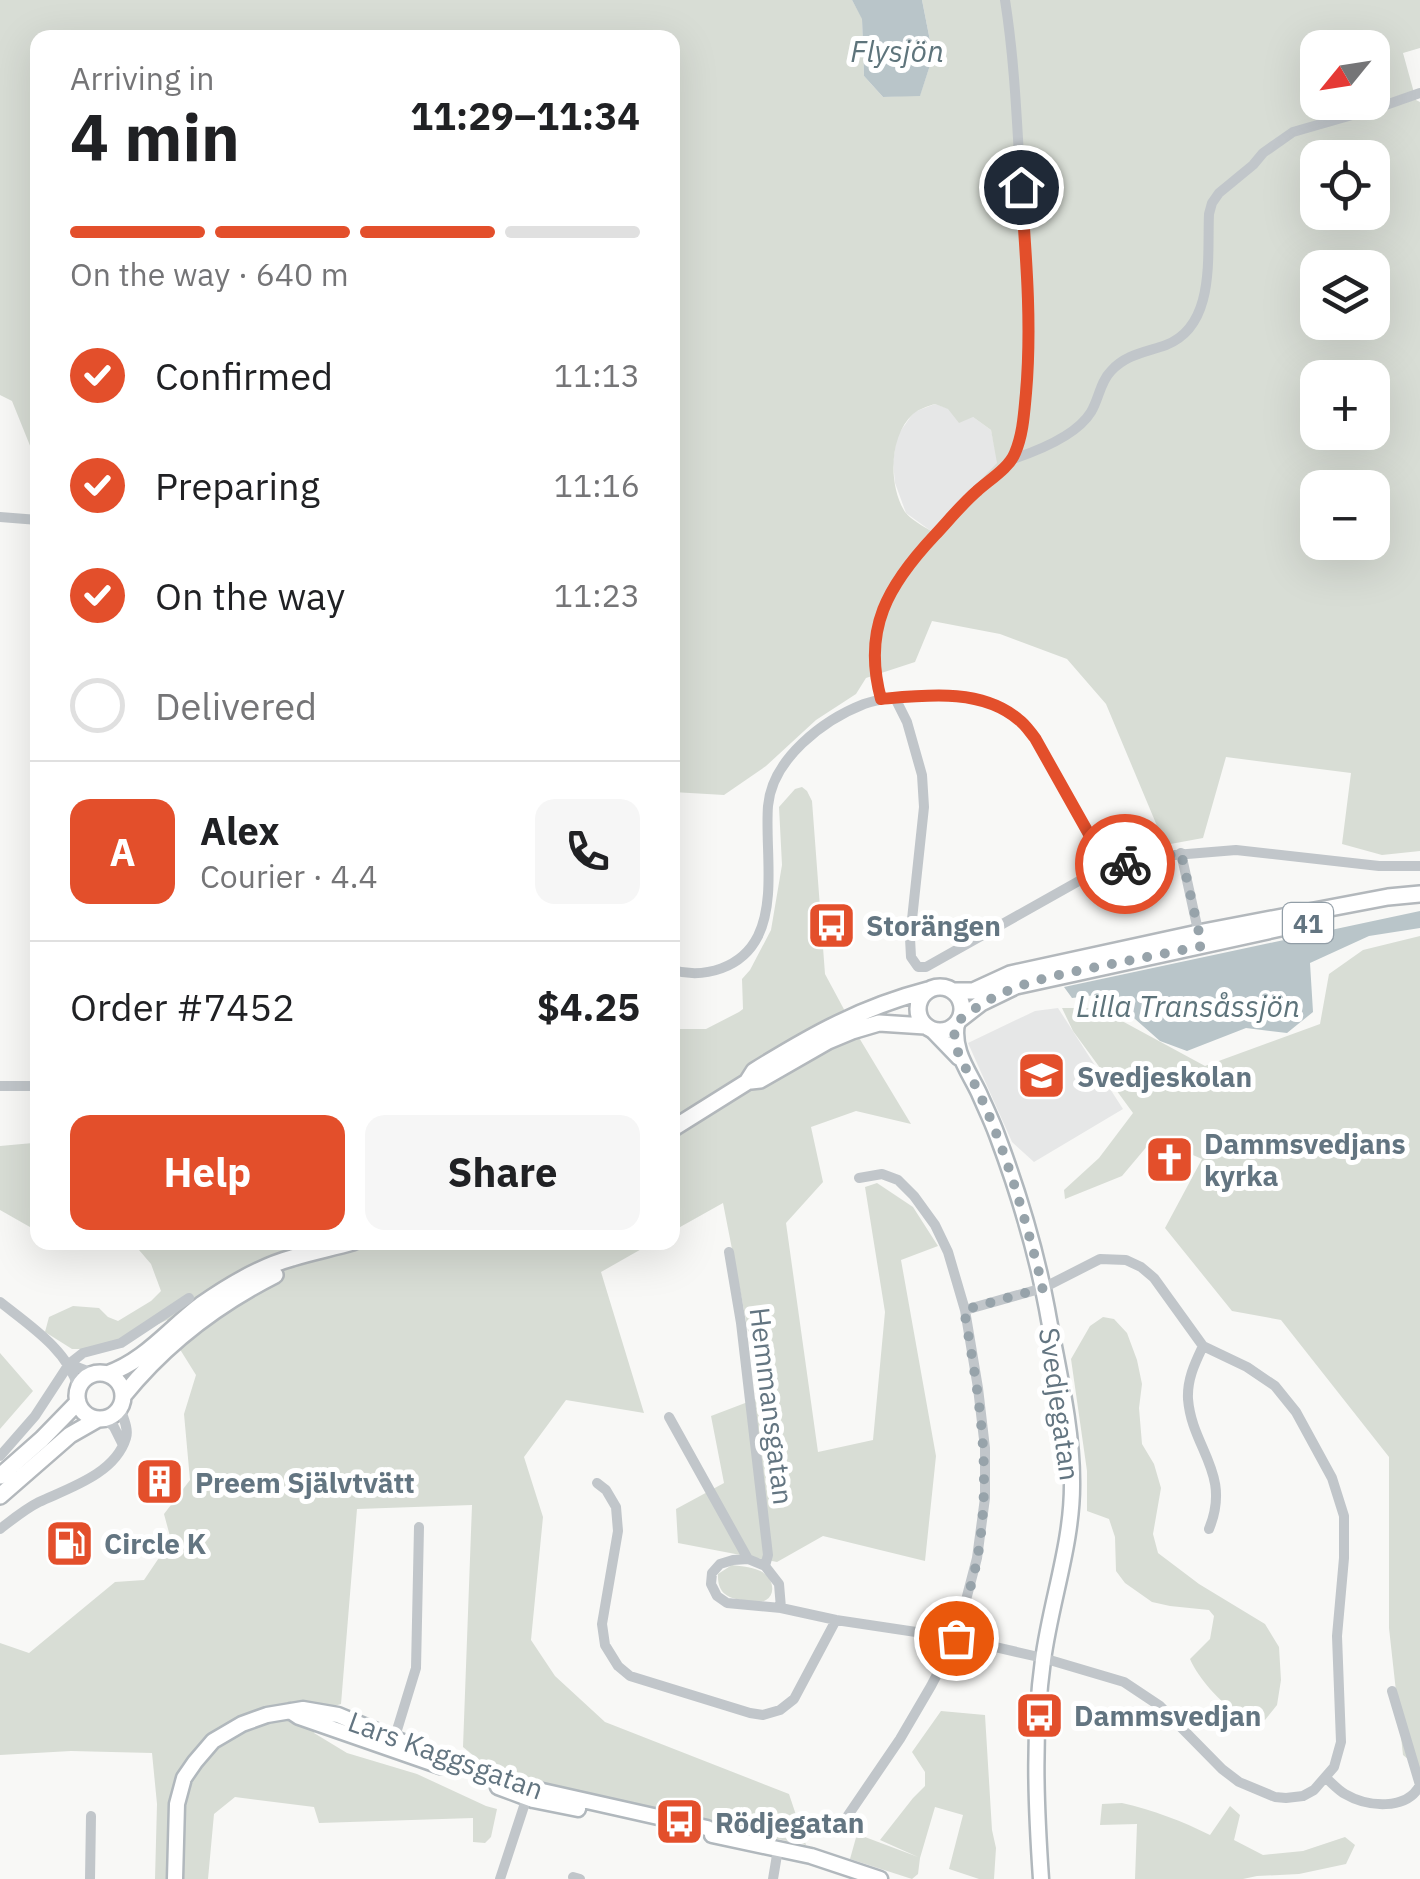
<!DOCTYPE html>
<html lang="en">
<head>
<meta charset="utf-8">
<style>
	body { margin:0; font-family:"IBM Plex Sans",sans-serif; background:#f6f6f6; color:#202124; height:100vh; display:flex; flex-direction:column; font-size:38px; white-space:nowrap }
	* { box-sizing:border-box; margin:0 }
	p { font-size:32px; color:#757577 }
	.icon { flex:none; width:55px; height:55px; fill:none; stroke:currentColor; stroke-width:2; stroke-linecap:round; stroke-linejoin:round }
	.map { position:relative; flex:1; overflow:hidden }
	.panel { position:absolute; left:30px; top:30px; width:650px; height:1220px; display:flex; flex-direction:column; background:#fff; border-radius:20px; box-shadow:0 10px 40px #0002 }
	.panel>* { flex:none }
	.needle { width:65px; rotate:240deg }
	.fabs { position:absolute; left:1300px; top:30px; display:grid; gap:20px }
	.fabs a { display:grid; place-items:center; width:90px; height:90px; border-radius:20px; background:#fff; box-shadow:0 10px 40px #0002; font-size:50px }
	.pin { position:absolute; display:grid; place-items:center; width:85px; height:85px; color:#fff; margin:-42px; border:5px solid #fff; border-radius:50%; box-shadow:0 2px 10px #0007 }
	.courier { position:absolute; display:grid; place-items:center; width:100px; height:100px; margin:-50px; border:8px solid #e34f2b; border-radius:50%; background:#fff; color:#222; box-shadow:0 2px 12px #0007 }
	.overview em { font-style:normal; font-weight:800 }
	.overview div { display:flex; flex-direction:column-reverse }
	.overview { display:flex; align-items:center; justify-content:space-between; height:170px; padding:0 40px }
	h1 { font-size:65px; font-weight:800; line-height:75px }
	.bar { display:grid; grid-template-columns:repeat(4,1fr); gap:15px 10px; align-content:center; height:120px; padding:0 40px }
	.bar i { height:12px; border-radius:8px; background:#e0e0e0 }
	.bar .active { background:#e34f2b }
	.bar p { grid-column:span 4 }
	.line { display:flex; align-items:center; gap:25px; padding:0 40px; border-top:2px solid #e0e0e0 }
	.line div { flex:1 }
	.round { display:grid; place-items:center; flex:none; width:105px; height:105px; border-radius:20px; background:#f6f6f6 }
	ol { padding:0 40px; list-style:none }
	li { display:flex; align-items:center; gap:30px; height:110px }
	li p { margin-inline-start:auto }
	li .icon { padding:10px; border-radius:50%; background:#e34f2b; color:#fff; stroke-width:4 }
	li:last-child { color:#757577 }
	li i { width:55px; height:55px; border:5px solid #e0e0e0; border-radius:50% }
	.primary-button { display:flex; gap:20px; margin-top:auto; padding:20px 40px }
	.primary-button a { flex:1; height:115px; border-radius:20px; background:#e34f2b; color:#fff; font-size:40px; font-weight:800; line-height:115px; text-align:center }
	.primary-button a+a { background:#f6f6f6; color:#202124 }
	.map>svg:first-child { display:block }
</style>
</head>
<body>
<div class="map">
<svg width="1420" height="1879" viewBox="0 0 1420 1879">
	<rect width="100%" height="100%" fill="#f8f8f6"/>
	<!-- built -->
	<path fill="#e6e7e7" d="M935 404 973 417 991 430 998 463 931 531 906 513 895 483 893 462 897 436 914 412Z
		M1058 1008 1123 1109 1034 1162 1012 1142 968 1043 1035 1011Z"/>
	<!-- green -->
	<path fill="#d8ddd5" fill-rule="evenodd" d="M0 0H852L862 18 864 76 883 97 920 95 933 56 922 0H1420V48L1403 53 1416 100 1420 102V851L1382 855 1342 844 1351 773 1226 757 1203 838 1165 845 1106 704 1067 659 1000 634 932 621 915 662 866 678 856 694 816 720 766 766 724 795 673 792 672 38H38L37 463 12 401 0 395ZM1318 48H1372V102H1318ZM1318 158H1372V212H1318ZM1318 268H1372V322H1318ZM1318 378H1372V432H1318ZM935 404 948 409 959 423 973 417 991 430 997 463 931 531C923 526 910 519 905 512 888 485 889 436 913 414 919 409 928 406 935 404ZM1318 488H1372V542H1318Z
		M802 787 807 791 812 801 825 974 861 1041 911 1124 856 1111 811 1127 823 1182 786 1223 818 1452 873 1440 885 1312 865 1187 877 1183 913 1207 938 1246 901 1260 936 1456 925 1561 823 1536 777 1562 678 1543 676 1509 724 1483 711 1416 761 1397 723 1203 673 1231V1029H706L739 1012 743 1009 742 979 750 970 771 930 782 865 779 807 795 789Z
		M1420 936V1769L1403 1755 1389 1628V1457L1281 1320 1232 1311 1165 1228 1202 1159 1154 1138 1122 1176 1065 1199 1064 1190 1099 1158 1133 1113 1073 1031 1062 1008H1098L1205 1066 1320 1024 1329 974 1363 950Z
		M33 1143 38 1146 37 1231 0 1210V1146Z
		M133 1243H652L601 1272 644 1413 566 1400 524 1457 543 1517 531 1640 555 1676 605 1722 789 1794 806 1845 725 1828 711 1821 673 1811 635 1807 550 1785 480 1761 463 1747 472 1505 357 1509 341 1704 328 1708 314 1733 347 1753 417 1774 486 1806 497 1809 491 1837 485 1843 473 1842V1818L319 1823 314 1807 235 1797 214 1814 208 1879H155L157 1804 152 1753 71 1751 0 1755V1643L29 1653 115 1582 144 1580 171 1540 164 1514 190 1480 184 1414 196 1375 181 1351 167 1320 104 1349H72L45 1332 49 1317 73 1306 99 1308 108 1317 118 1321 151 1301 161 1291 151 1264Z
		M1103 1317 1114 1319 1127 1333 1137 1360 1142 1384 1139 1408 1142 1444 1154 1464 1161 1488 1153 1534 1158 1553 1199 1584 1265 1624 1279 1647 1281 1680 1277 1705 1265 1720C1259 1719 1253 1720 1248 1718 1226 1711 1198 1678 1190 1659L1210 1639 1214 1616 1209 1610 1170 1606 1152 1602 1125 1583 1116 1571 1115 1537 1109 1519 1087 1511V1471L1071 1359 1090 1326Z
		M0 1353 33 1391 0 1429Z
		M732 1565C746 1567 770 1568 772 1586 773 1592 771 1597 766 1600 761 1603 756 1602 750 1601 731 1599 717 1596 718 1574Z
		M941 1711 985 1715 992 1830 996 1848 994 1879H979L949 1869 963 1815 935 1807 920 1858 918 1874 912 1879 850 1859 857 1834 918 1857 880 1840 913 1798 925 1786V1772L912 1752Z
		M1122 1803C1153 1810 1182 1821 1210 1835L1230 1806 1240 1815 1234 1840 1263 1855 1303 1851 1345 1837 1355 1845 1346 1864 1299 1874 1257 1876 1243 1879H1135L1137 1824 1100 1825 1102 1804Z"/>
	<!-- water -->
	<path fill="#b9c5c9" d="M852 0H922L933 56 920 96 883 97 864 76 862 19Z
		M1420 911V928L1369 936 1310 963 1313 1012 1287 1033 1246 1028 1187 1051 1160 1041 1126 1011 1111 993 1072 998 1064 987Z"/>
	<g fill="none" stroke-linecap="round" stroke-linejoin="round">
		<defs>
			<path id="secondary" d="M957 1023C952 1050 968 1070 979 1093 985 1107 992 1121 997 1135 1018 1191 1036 1250 1047 1309 1057 1366 1072 1424 1072 1481 1073 1542 1051 1600 1043 1660 1033 1733 1036 1806 1041 1879
				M931 1029 959 1058
				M290 1711 299 1717 440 1766
				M498 1787 533 1800 578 1809
				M712 1835 811 1856 880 1879
				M175 1879 177 1804 184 1778 195 1762 213 1741 242 1724 267 1715 303 1709 338 1715 463 1767 529 1788 707 1828 718 1834"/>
			<path id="primary" d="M918 1009a22 22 0 1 1 44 0a22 22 0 1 1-44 0Z
				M953 991H973L1010 974 1198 933 1388 897 1420 894
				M959 1020 981 1003 1016 986 1322 919
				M751 1081 760 1080 828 1041 852 1031 879 1023 925 1026
				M672 1129 747 1082 754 1071C812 1035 862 1007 928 990
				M77 1396a23 23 0 1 1 46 0a23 23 0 1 1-46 0Z
				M107 1374C145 1361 169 1329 201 1305 228 1286 259 1267 292 1258 311 1252 332 1248 353 1242
				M123 1396C164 1345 218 1304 275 1275
				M0 1476 42 1439 78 1402
				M0 1496 70 1435 98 1419"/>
		</defs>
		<!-- secondary casing -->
		<use href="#secondary" stroke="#b1b8bd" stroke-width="19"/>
		<!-- primary casing -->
		<use href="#primary" stroke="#b3b8bc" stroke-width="20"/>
		<!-- street -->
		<path stroke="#c1c6ca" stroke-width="10" d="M1013 459C1037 451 1077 435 1091 412 1099 399 1100 382 1111 371 1126 354 1147 352 1166 345 1216 326 1207 256 1209 214L1212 203 1219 193 1253 165 1263 153 1293 132 1380 107 1420 93
			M0 517 38 520
			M895 698 907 722 922 775 924 807 910 938 911 957 918 967H926L1086 877 1108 868 1163 856 1236 850 1379 866H1420
			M881 699C862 630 888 585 934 536 948 521 962 505 976 491 988 480 1008 469 1014 455 1023 436 1024 415 1025 395 1032 326 1026 259 1021 190 1017 126 1015 63 1005 0
			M1181 853 1199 935
			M672 970C705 979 742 968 758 936 776 899 765 846 768 806 772 759 823 720 864 704 881 698 900 697 917 696 951 693 993 697 1020 720 1025 725 1030 732 1035 738L1108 868
			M0 1086H38
			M729 1252 741 1323 768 1555 765 1566
			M0 1302C29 1325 69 1351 78 1388
			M1203 1346C1195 1363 1187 1379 1188 1399 1192 1449 1232 1473 1209 1529
			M69 1364 95 1374
			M669 1417 748 1559
			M106 1419 114 1427 123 1445
			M0 1456 35 1416 69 1364 83 1353 121 1343 189 1298
			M597 1483 606 1490 616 1507 618 1531 602 1624 605 1645 618 1666 630 1676 750 1713 763 1715 780 1710 794 1699 836 1620
			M0 1529C13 1519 25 1509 39 1502 69 1488 115 1474 126 1438 129 1429 123 1417 120 1408
			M781 1608 779 1584 765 1566 748 1559 733 1560 720 1564 712 1573 711 1584 717 1596 727 1603 781 1608 836 1620 956 1638 1043 1658 1124 1682 1160 1706 1222 1769 1239 1782 1275 1797 1286 1798 1303 1796 1314 1790 1334 1767 1341 1742 1337 1636 1344 1558V1516L1332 1478 1296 1412 1275 1386 1247 1367 1203 1346 1154 1278 1141 1267 1126 1260 1100 1259 1043 1288 965 1310
			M393 1743 416 1668 419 1527
			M1326 1778C1332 1783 1338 1790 1345 1794 1367 1807 1407 1811 1420 1785L1392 1691
			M838 1830 900 1739 931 1686 956 1638 977 1558 985 1498V1448L978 1388 965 1310 948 1252 935 1225 914 1196 898 1180 882 1174 859 1178
			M573 1877 580 1879
			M90 1879 91 1816
			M500 1879 528 1794
			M773 1879 778 1849"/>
		<!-- secondary -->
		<use href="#secondary" stroke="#fff" stroke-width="14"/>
		<!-- primary -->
		<use href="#primary" stroke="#fff" stroke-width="15"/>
	</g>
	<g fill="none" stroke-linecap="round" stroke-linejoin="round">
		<!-- done -->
		<path stroke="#97a3aa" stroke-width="10" stroke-dasharray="0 18" d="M956 1638C963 1611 973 1583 978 1555 992 1468 979 1396 964 1310L1043 1288C1026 1222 1008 1155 979 1093 971 1074 945 1043 958 1022 959 1020 967 1014 969 1013 1007 984 1052 976 1097 967 1132 960 1167 953 1202 946L1181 853 1125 864"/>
		<!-- route -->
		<path stroke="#e34f2b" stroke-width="12" d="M1021 187C1026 256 1032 324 1026 393 1024 414 1023 434 1015 453 1009 468 989 480 977 491 962 504 949 520 935 535 888 585 862 629 881 699 926 695 982 688 1019 720 1025 724 1030 732 1035 738L1108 868 1125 864"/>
	</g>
	<!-- icons -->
	<defs>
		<symbol id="bus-square" viewBox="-11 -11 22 22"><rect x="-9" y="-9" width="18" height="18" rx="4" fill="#e34f2b" stroke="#fff"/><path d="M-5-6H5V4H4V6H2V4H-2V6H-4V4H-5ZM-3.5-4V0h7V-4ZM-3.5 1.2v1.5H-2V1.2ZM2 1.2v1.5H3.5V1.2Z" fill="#fff"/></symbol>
		<symbol id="school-square" viewBox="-11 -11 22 22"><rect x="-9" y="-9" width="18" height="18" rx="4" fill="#e34f2b" stroke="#fff"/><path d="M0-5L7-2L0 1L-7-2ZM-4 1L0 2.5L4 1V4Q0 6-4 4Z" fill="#fff"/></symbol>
		<symbol id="church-square" viewBox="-11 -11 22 22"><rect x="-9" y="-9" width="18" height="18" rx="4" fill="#e34f2b" stroke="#fff"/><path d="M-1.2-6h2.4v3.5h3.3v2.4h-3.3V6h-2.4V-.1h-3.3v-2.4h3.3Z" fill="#fff"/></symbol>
		<symbol id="building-square" viewBox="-11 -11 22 22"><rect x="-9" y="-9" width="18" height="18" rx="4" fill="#e34f2b" stroke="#fff"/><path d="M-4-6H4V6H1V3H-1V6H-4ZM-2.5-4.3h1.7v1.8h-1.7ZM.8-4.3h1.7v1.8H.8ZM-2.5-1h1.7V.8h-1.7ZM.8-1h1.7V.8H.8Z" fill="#fff"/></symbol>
		<symbol id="fuel-square" viewBox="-11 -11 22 22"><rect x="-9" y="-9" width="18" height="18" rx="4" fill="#e34f2b" stroke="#fff"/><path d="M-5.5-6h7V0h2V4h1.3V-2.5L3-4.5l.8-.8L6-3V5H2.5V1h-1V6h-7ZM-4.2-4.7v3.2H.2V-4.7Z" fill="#fff"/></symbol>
	</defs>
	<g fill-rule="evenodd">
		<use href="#bus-square" x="804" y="898" width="55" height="55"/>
		<use href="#school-square" x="1014" y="1048" width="55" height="55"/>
		<use href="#church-square" x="1142" y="1132" width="55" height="55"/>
		<use href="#building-square" x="132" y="1454" width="55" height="55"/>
		<use href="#fuel-square" x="42" y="1516" width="55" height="55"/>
		<use href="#bus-square" x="1012" y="1688" width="55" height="55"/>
		<use href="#bus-square" x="652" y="1794" width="55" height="55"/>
	</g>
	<g text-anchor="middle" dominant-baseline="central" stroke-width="10" stroke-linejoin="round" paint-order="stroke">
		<!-- shield labels -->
		<rect fill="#fff" stroke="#929ea7" stroke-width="2.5" x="1283" y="903" width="50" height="40" rx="8"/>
		<g font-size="25" font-weight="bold" fill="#637581">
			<text x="1308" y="923">41</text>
		</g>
		<!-- poi labels -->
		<g font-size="28" font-weight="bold" fill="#637581" stroke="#fff" text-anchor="start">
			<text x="866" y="925">Storängen</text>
			<text x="1077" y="1076">Svedjeskolan</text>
			<text x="1204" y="1143">Dammsvedjans<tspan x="1204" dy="32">kyrka</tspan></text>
			<text x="195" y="1482">Preem Självtvätt</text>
			<text x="104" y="1543">Circle K</text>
			<text x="1074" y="1715">Dammsvedjan</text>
			<text x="715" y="1822">Rödjegatan</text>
		</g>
		<!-- street labels -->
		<g font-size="28" fill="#637581" stroke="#fff">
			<text transform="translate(1060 1404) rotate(82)">Svedjegatan</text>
			<text transform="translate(772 1406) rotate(83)">Hemmansgatan</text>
			<text transform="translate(446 1755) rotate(20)">Lars Kaggsgatan</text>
		</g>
		<!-- water labels -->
		<g font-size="30" font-style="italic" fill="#5e747b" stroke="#fff">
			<text x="897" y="50">Flysjön</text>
			<text x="1188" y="1005">Lilla Transåssjön</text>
		</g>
	</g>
</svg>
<div class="fabs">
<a><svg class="needle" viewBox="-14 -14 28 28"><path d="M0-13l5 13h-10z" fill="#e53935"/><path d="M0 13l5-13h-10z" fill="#757577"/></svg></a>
<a><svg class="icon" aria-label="locate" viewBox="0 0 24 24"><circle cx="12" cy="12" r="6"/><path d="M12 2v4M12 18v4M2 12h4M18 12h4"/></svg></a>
<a><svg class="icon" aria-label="layers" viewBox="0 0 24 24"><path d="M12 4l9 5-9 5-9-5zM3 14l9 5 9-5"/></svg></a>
<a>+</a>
<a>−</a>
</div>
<div class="pin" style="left:956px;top:1638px;background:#ea580c"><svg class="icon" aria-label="bag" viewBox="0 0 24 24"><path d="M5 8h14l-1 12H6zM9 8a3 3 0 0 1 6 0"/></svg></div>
<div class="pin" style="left:1021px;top:187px;background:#1f2937"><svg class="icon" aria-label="home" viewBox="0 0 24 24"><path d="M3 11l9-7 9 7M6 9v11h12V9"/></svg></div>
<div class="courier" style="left:1125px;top:864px"><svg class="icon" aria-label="bike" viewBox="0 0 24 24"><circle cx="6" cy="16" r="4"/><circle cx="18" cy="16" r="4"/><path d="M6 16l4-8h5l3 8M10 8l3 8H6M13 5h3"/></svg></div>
<section class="panel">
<div class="overview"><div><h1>4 min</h1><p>Arriving in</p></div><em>11:29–11:34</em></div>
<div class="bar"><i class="active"></i><i class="active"></i><i class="active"></i><i></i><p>On the way · 640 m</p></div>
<ol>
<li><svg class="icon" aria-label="check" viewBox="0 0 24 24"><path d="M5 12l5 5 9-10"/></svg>Confirmed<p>11:13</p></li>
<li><svg class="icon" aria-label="check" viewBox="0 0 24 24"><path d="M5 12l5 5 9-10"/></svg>Preparing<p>11:16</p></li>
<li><svg class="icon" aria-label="check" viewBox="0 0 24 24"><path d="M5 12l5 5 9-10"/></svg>On the way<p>11:23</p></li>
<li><i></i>Delivered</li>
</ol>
<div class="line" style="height:180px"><b class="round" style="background:#e34f2b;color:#fff">A</b><div><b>Alex</b><p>Courier · 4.4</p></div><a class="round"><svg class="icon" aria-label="phone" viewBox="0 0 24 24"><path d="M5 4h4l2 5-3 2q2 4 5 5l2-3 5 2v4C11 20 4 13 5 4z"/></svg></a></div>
<div class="line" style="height:130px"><div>Order #7452</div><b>$4.25</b></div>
<div class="primary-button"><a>Help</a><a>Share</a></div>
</section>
</div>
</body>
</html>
